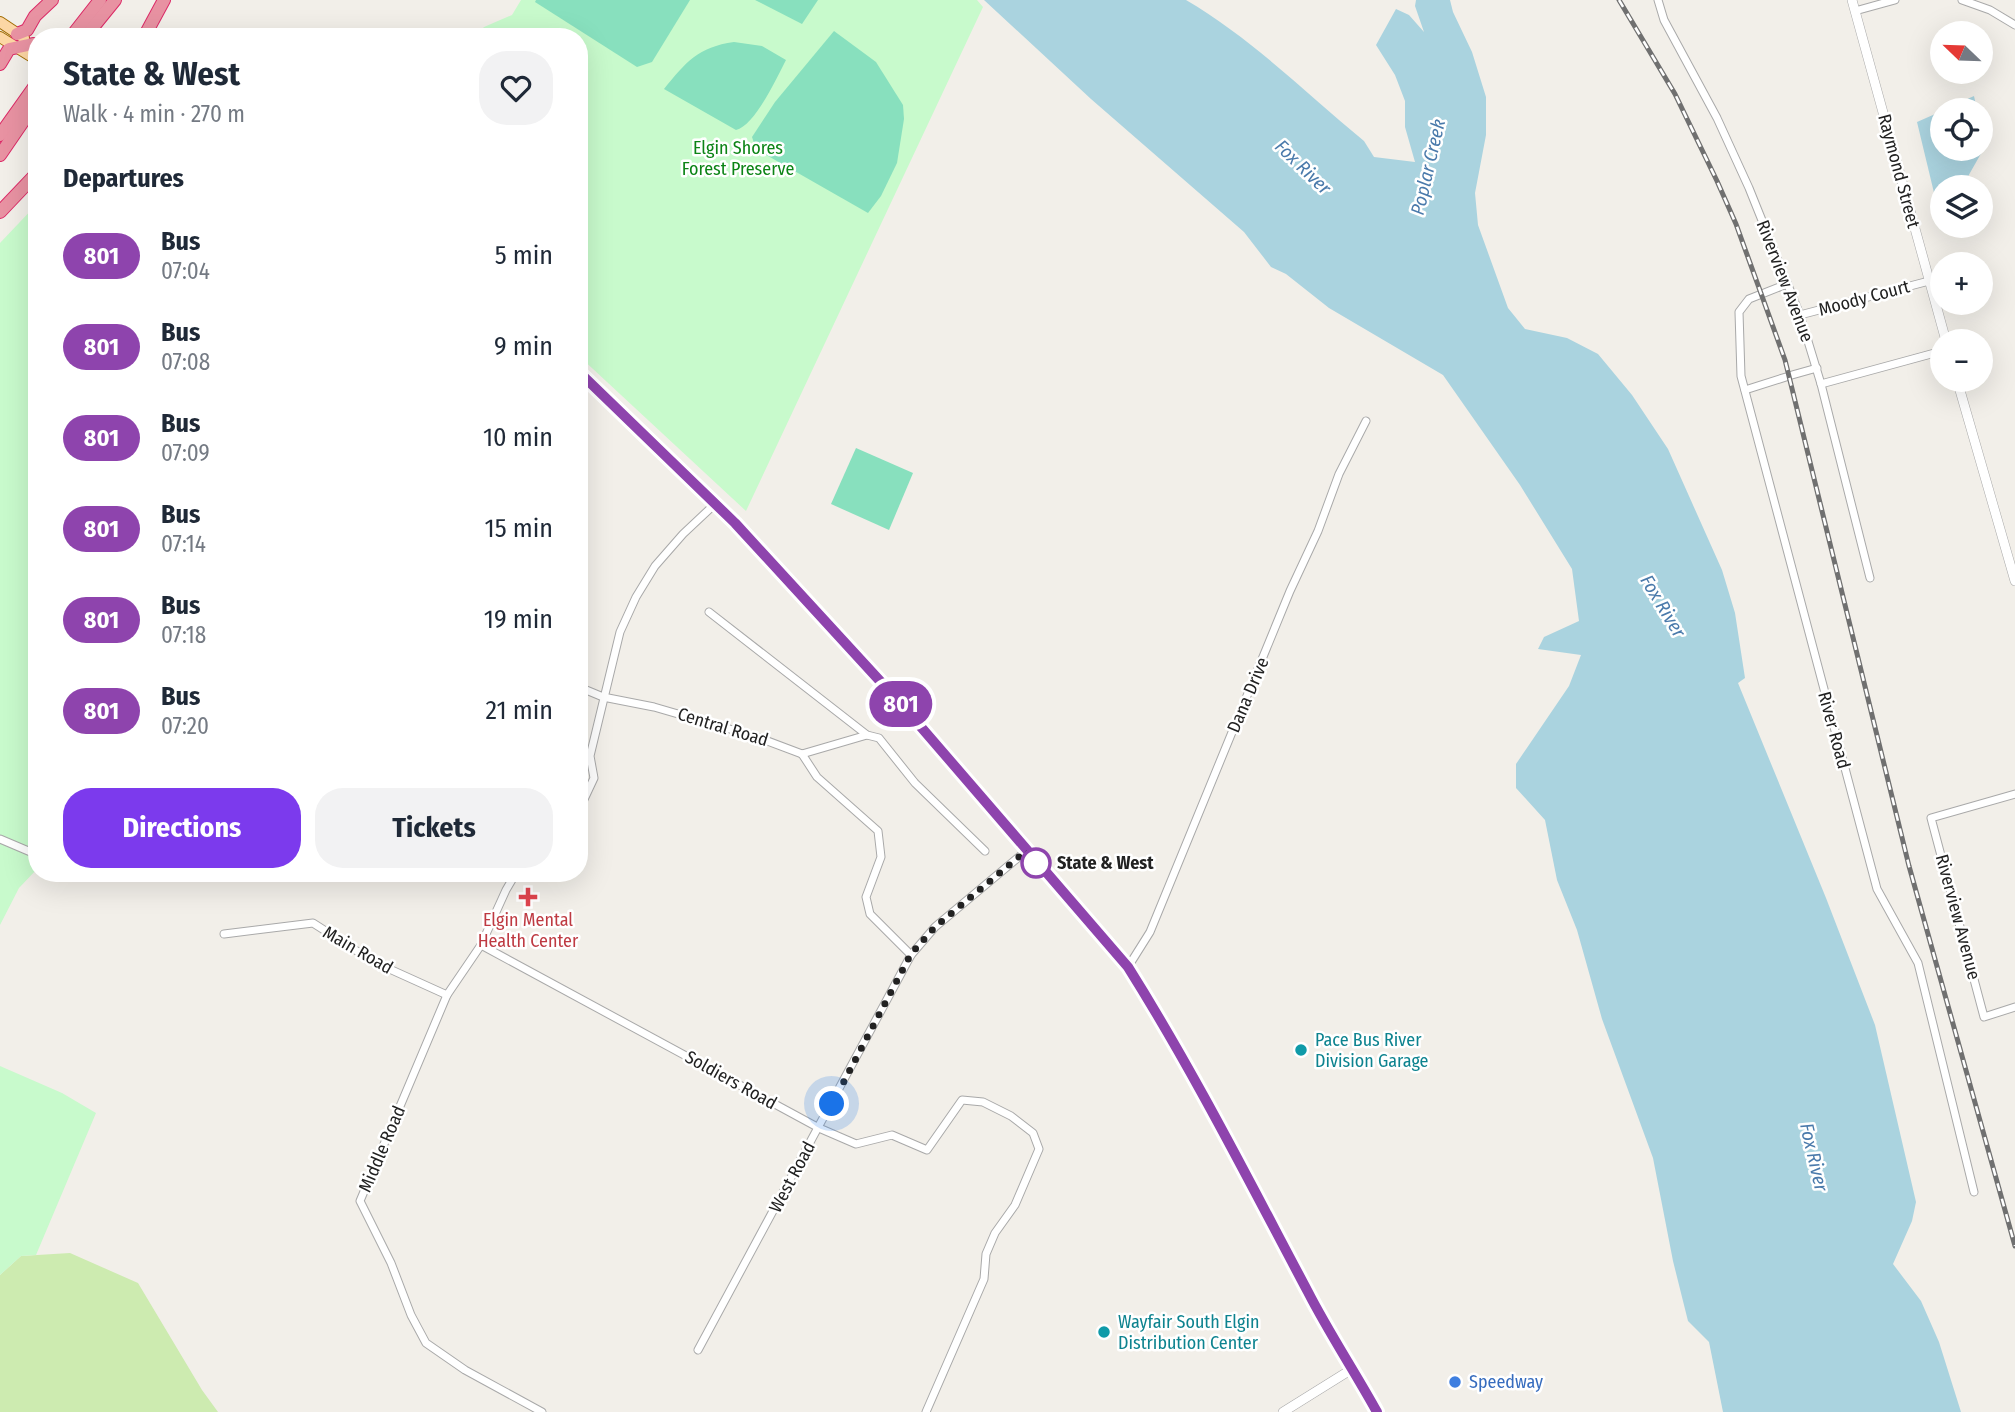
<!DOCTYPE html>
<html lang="en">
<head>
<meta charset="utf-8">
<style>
	:root { --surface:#fff; --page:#f2f2f3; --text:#1f2937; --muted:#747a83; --accent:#7c3aed }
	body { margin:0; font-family:"Fira Sans Condensed",sans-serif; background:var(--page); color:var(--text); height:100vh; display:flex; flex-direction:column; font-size:26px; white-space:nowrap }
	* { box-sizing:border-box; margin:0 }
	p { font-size:23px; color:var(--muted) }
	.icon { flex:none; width:38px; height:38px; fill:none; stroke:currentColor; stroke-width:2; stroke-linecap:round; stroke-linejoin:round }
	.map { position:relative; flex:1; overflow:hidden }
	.details { position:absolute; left:28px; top:28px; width:560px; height:854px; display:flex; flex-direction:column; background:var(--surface); border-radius:28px; box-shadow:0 7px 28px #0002 }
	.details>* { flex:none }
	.badge { padding:0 14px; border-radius:23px; font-size:24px; line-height:46px }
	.needle { width:46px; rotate:293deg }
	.buttons { position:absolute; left:1930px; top:21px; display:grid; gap:14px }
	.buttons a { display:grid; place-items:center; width:63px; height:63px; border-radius:50%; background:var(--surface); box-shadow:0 7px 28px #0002; font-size:35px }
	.you { position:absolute; width:35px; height:35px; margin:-18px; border:5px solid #fff; border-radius:50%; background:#1a73e8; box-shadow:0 0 0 10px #1a73e833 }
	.map>.badge { position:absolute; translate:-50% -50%; box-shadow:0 0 0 4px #fff }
	h2 { padding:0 35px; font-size:26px; line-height:63px }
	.round { display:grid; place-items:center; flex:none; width:74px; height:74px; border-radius:28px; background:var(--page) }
	.headline { display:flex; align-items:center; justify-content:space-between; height:119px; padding:0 35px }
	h1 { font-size:33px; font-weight:700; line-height:52px }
	.primary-button { display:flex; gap:14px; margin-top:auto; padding:14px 35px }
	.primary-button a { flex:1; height:80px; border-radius:28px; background:var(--accent); color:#fff; font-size:28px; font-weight:700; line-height:80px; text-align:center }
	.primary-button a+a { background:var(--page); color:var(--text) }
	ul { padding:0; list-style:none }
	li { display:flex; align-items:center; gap:21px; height:91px; padding:0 35px }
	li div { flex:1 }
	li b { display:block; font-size:26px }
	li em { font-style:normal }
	li .badge { min-width:77px; font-weight:700; text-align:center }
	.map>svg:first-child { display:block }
	.grass { fill:#cdebb0 }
	.park { fill:#c8facc }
	.pitch { fill:#88e0be }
	.water { fill:#aad3df }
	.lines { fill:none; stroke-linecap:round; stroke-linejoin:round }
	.minor-casing { stroke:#a9a9a9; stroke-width:9 }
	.tertiary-casing { stroke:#a9a9a9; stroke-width:10 }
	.primary-casing { stroke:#a06b00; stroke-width:12 }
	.motorway-casing { stroke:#dc2a67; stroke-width:14 }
	.minor { stroke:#fff; stroke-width:7 }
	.tertiary { stroke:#fff; stroke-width:9 }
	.primary { stroke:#fcd6a4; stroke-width:10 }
	.motorway { stroke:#e892a2; stroke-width:12 }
	.rail-casing { stroke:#707070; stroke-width:5 }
	.rail { stroke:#fff; stroke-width:2.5; stroke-dasharray:8; stroke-linecap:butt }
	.line-casing { stroke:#fff; stroke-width:16 }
	.line { stroke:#8e44ad; stroke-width:10 }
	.walk { stroke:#222; stroke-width:7; stroke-dasharray:0 12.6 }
	.stop-dot { fill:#fff; stroke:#8e44ad; stroke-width:3.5 }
	.health-dot { fill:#e0444e; stroke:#fff; stroke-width:2.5 }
	.culture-dot { fill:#0f9aa8; stroke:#fff; stroke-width:2.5 }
	.shop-dot { fill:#3f7fe0; stroke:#fff; stroke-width:2.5 }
	.labels { text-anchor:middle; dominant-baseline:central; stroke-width:5; stroke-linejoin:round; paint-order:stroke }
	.park-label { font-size:18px; fill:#0c8416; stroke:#fff }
	.street-label { font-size:18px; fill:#222; stroke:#fff }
	.stop-label { font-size:18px; font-weight:bold; fill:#222; stroke:#fff; text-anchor:start }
	.health-label { font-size:18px; fill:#be3a42; stroke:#fff }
	.culture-label { font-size:18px; fill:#0d838f; stroke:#fff; text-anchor:start }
	.shop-label { font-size:18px; fill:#366cbe; stroke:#fff; text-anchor:start }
	.water-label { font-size:19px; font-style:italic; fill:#4a7aab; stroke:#fff }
</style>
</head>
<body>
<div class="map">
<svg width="2015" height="1412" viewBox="0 0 2015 1412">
	<rect width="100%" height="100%" fill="#f2efe9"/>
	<polygon class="grass" points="70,1253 138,1283 202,1390 218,1412 0,1412 0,1275 21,1256"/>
	<g class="park">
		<polygon points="521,0 977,0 983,7 746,511 579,356 579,37 474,37 484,27 512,15"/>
		<polygon points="37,204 37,869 19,888 0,925 0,243"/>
		<polygon points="0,1066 62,1093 96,1113 36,1255 21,1256 0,1275"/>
	</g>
	<g class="pitch">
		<polygon points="536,0 690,0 652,62 637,67 535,2"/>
		<polygon points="755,0 818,0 802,24"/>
		<polygon points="834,31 876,62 903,105 904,119 897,163 881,196 868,213 756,149 752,137 775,102"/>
		<path d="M734,42L762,46L786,60C777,77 755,126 736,130L664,89C686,62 698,47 734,42Z"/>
		<polygon points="856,448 913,473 889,530 831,504"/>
	</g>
	<g class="water">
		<path d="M984,0H1186C1251,38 1306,93 1364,141L1374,157L1415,162L1405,127V101L1395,75L1376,45L1396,9L1409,15L1424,32L1415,6L1416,0H1450L1453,12L1472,52L1486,97V135L1475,193L1478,225L1508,308L1525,329L1567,338L1598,354L1632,395L1668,449L1722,570L1735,613L1745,678L1738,683L1826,898L1875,1025L1916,1202L1912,1221L1893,1264L1921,1301L1939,1342L1961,1412H1723L1709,1342L1688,1321L1673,1261L1653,1158L1602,1019L1577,930L1557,880L1545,820L1516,788V764L1569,686L1581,655L1538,649L1544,637L1579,621L1572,569L1520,485L1443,375L1329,308L1286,274L1271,267L1244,232L1091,99Z"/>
		<polygon points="1974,96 1977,110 1943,110"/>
		<polygon points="1942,111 1942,149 1981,149 1981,137 1983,150 1962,187 1942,187 1942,199 1936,201 1917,122"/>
	</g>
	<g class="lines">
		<defs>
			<g id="minor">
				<polyline points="1658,0 1664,20 1717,118 1749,188 1800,315 1821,384 1870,578"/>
				<polyline points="1962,0 1990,10 2015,25"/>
				<polyline points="1855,11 1895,0"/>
				<polyline points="1787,284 1749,299 1739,312 1741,376 1877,889 1918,963 1974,1192"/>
				<polyline points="1800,315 1929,281"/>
				<polyline points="1792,375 1817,368"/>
				<polyline points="1821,384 1942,351"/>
				<polyline points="1745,390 1786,377"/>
				<polyline points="709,612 867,735 879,738 915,783 985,851"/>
				<polyline points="579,687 603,697 654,707 757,737 802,754 867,735"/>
				<polyline points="802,754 817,777 878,831 881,857 866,897 870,914 911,955"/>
				<polyline points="2015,794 1931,818 1984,1017 2015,1007"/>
				<polyline points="579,810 594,778 590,756 620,632 636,597 655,566 683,534 716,503"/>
				<polyline points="0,839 33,853"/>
				<polyline points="516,873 506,890 481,945 447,995 360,1201 391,1263 411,1315 426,1343 465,1370 542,1412"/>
				<polyline points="224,934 313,923 374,962 447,995"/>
				<polyline points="481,945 819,1128 856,1144 892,1135 927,1150 962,1100 983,1102 1011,1116 1033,1133 1039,1149 1015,1205 995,1233 986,1254 984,1279 926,1412"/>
				<polyline points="1128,967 1150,932 1290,591 1318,531 1339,474 1366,421"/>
				<polyline points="698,1350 911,955 935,927 1026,851"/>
			</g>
			<g id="tertiary">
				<polyline points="1852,0 1946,341"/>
				<polyline points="1957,380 2015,581"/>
				<polyline points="1283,1412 1352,1369"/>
			</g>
			<g id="primary">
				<polyline points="0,22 24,38"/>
				<polyline points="0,37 37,60"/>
				<path d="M579,372L716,503L902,705L1128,967C1194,1072 1250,1183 1308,1292C1329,1333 1354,1372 1377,1412"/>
			</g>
			<g id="motorway">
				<polyline points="17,34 27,30 35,16 52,0"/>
				<polyline points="71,37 100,0"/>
				<polyline points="85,37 115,0"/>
				<polyline points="144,37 164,0"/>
				<polyline points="0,64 9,49 33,44"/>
				<polyline points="0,135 37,83"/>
				<polyline points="0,155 37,101"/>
				<polyline points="0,212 37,173"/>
			</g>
		</defs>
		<use href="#minor" class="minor-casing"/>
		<use href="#tertiary" class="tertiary-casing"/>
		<use href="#primary" class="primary-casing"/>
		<use href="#motorway" class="motorway-casing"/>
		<use href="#minor" class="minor"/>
		<use href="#tertiary" class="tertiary"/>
		<use href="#primary" class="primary"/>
		<use href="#motorway" class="motorway"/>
		<defs>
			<polyline id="rail" points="1619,0 1675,94 1717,181 1736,224 1785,360 1909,866 2015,1246"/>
		</defs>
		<use href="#rail" class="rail-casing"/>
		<use href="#rail" class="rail"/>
	</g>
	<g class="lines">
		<defs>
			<path id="line" d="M579,372L735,523L902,705L1128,967C1194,1072 1250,1183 1308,1292C1329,1333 1355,1372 1377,1412"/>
		</defs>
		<use href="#line" class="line-casing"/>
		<use href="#line" class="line"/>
		<polyline class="walk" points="832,1104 911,954 935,927 1026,851 1036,863"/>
	</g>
	<circle class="stop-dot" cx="1036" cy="863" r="14"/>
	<path class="health-dot" d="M524.5 886.5h7v7h7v7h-7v7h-7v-7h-7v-7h7z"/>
	<g class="culture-dot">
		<circle cx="1301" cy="1050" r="7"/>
		<circle cx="1104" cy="1332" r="7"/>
	</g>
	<circle class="shop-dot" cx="1455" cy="1382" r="7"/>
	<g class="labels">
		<g class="park-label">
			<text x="738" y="148">Elgin Shores<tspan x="738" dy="21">Forest Preserve</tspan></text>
		</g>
		<g class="street-label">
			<text transform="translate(1899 171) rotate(75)">Raymond Street</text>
			<text transform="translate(1785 281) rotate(69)">Riverview Avenue</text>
			<text transform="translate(1864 298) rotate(-15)">Moody Court</text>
			<text transform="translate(1248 695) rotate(-67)">Dana Drive</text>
			<text transform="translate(723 727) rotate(17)">Central Road</text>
			<text transform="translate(1834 730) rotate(75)">River Road</text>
			<text transform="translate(1958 917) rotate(75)">Riverview Avenue</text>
			<text transform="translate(358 950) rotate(30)">Main Road</text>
			<text transform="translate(731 1080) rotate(29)">Soldiers Road</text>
			<text transform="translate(382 1149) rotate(-67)">Middle Road</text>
			<text transform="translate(792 1177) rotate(-62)">West Road</text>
		</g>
		<g class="stop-label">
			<text x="1057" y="863">State &amp; West</text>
		</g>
		<g class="health-label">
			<text x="528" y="920">Elgin Mental<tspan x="528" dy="21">Health Center</tspan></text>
		</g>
		<g class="culture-label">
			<text x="1315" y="1040">Pace Bus River<tspan x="1315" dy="21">Division Garage</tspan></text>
			<text x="1118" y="1322">Wayfair South Elgin<tspan x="1118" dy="21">Distribution Center</tspan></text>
		</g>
		<g class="shop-label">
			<text x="1469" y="1382">Speedway</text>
		</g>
		<g class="water-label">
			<text transform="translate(1303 167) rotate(44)">Fox River</text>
			<text transform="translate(1428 167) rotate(-77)">Poplar Creek</text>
			<text transform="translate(1663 606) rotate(59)">Fox River</text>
			<text transform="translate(1814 1157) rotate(77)">Fox River</text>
		</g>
	</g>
</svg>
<div class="buttons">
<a><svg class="needle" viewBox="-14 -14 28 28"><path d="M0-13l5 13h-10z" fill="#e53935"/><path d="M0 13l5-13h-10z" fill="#747a83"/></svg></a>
<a><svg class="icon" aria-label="locate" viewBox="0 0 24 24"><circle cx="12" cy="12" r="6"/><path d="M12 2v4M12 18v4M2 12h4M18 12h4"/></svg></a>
<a><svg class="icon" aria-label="layers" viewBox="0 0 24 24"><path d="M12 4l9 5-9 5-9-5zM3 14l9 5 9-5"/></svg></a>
<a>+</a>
<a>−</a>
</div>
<div class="you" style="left:832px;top:1104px"></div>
<b class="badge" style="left:901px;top:704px;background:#8e44ad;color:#fff">801</b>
<section class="details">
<div class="headline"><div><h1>State &amp; West</h1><p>Walk · 4 min · 270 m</p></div><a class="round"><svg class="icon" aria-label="heart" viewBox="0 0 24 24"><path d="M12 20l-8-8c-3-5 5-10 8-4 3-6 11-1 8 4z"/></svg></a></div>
<h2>Departures</h2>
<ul>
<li><span class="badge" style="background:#8e44ad;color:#fff">801</span><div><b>Bus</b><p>07:04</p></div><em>5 min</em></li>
<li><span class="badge" style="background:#8e44ad;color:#fff">801</span><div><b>Bus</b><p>07:08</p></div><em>9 min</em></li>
<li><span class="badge" style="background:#8e44ad;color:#fff">801</span><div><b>Bus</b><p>07:09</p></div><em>10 min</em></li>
<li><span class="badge" style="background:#8e44ad;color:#fff">801</span><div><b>Bus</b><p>07:14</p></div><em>15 min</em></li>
<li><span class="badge" style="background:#8e44ad;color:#fff">801</span><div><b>Bus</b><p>07:18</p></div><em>19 min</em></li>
<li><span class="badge" style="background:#8e44ad;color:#fff">801</span><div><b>Bus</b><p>07:20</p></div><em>21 min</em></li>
</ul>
<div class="primary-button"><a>Directions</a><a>Tickets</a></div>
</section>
</div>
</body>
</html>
